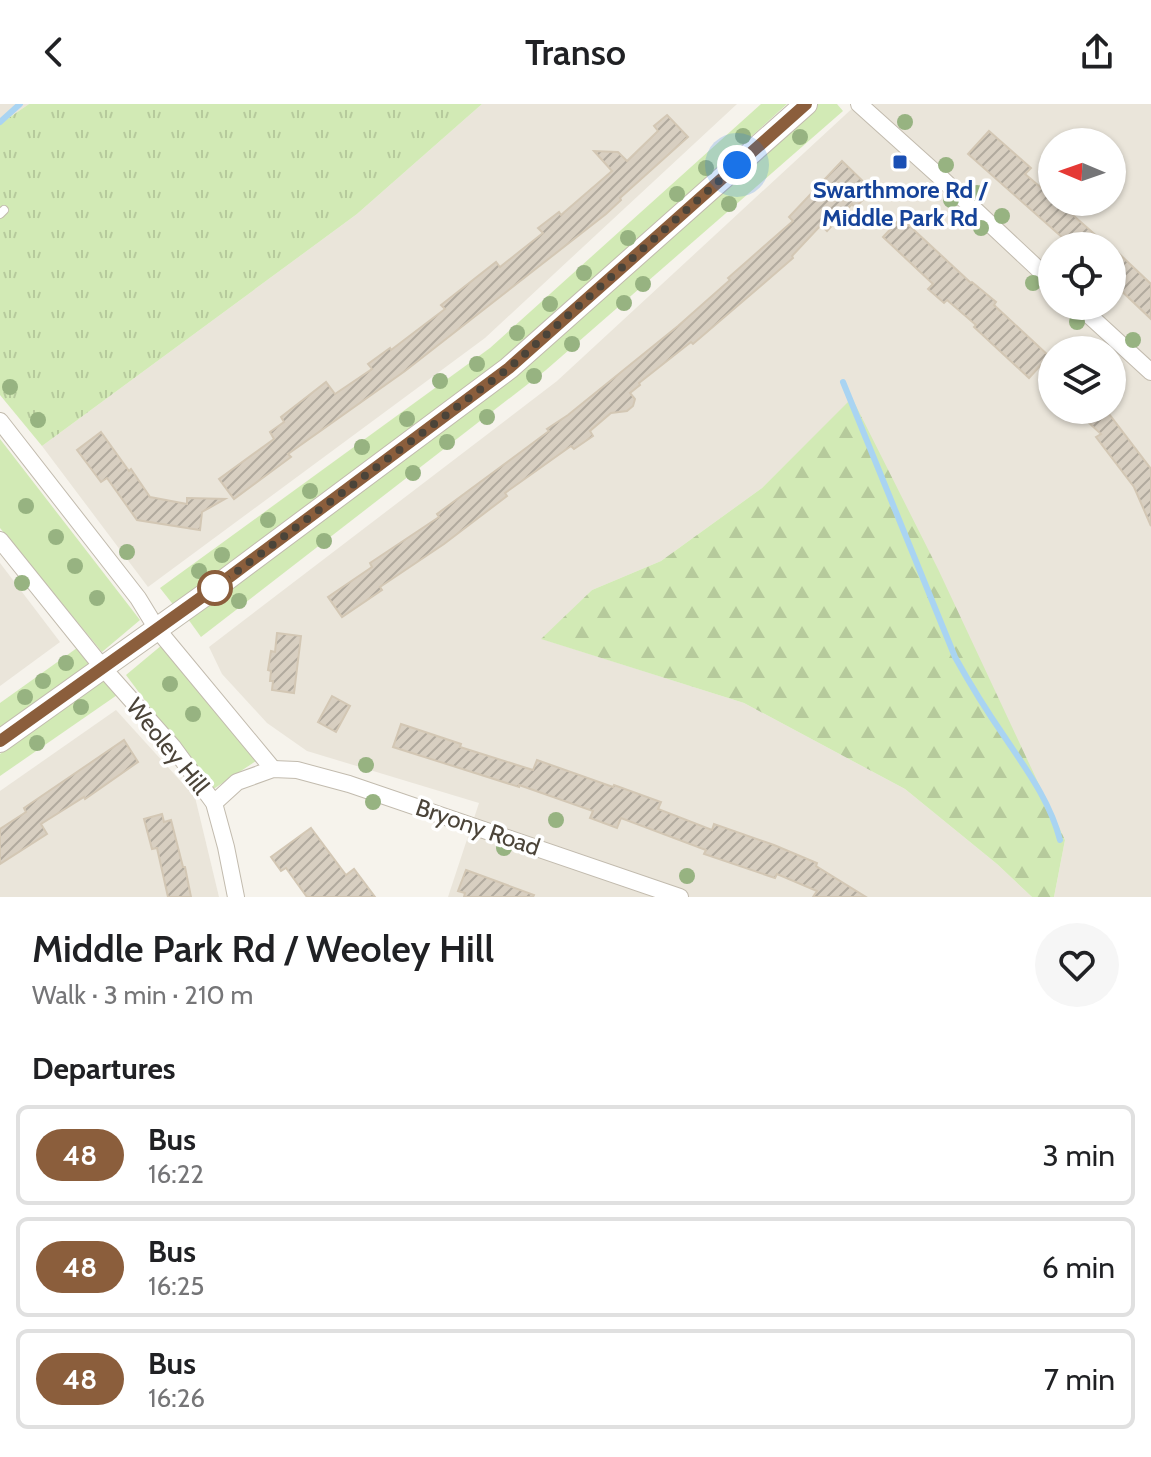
<!DOCTYPE html>
<html lang="en">
<head>
<meta charset="utf-8">
<style>
	:root { --surface:#fff; --page:#f6f6f6; --text:#202124; --muted:#757577; --line:#e0e0e0 }
	body { margin:0; font-family:Cabin,sans-serif; background:var(--page); color:var(--text); height:100vh; display:flex; flex-direction:column; font-size:30px; white-space:nowrap }
	* { box-sizing:border-box; margin:0 }
	p { font-size:26px; color:var(--muted) }
	.icon { flex:none; width:44px; height:44px; fill:none; stroke:currentColor; stroke-width:2; stroke-linecap:round; stroke-linejoin:round }
	.map { position:relative; height:793px; overflow:hidden }
	.sheet { display:flex; flex-direction:column; background:var(--surface); flex:1 }
	.sheet>* { flex:none }
	.badge { padding:0 16px; border-radius:26px; font-size:28px; line-height:52px }
	.needle { width:52px; rotate:272deg }
	.fabs { position:absolute; left:1038px; top:24px; display:grid; gap:16px }
	.fabs a { display:grid; place-items:center; width:88px; height:88px; border-radius:50%; background:var(--surface); box-shadow:0 2px 6px #0004; font-size:40px }
	.you { position:absolute; width:40px; height:40px; margin:-20px; border:6px solid #fff; border-radius:50%; background:#1a73e8; box-shadow:0 0 0 12px #1a73e833 }
	.map>.badge { position:absolute; translate:-50% -50%; box-shadow:0 0 0 4px #fff }
	h2 { padding:0 32px; font-size:30px; line-height:72px }
	.round { display:grid; place-items:center; flex:none; width:84px; height:84px; border-radius:42px; background:var(--page) }
	.summary { display:flex; align-items:center; justify-content:space-between; height:136px; padding:0 32px }
	h1 { font-size:38px; font-weight:600; line-height:60px }
	ul { padding:0; list-style:none }
	li { display:flex; align-items:center; gap:24px; height:100px; margin:0 16px 12px; padding:0 16px; border:4px solid var(--line); border-radius:12px }
	li div { flex:1 }
	li b { display:block; font-size:30px }
	li em { font-style:normal }
	li .badge { min-width:88px; font-weight:700; text-align:center }
	header { display:flex; justify-content:space-between; align-items:center; height:104px; padding:0 32px; background:var(--surface); font-size:36px; font-weight:600 }
	.map>svg:first-child { display:block }
	.residential { fill:#eae5da; fill-rule:evenodd }
	.grass { fill:#d2eab5 }
	.forest { fill:url(#forest-firs) }
	.park { fill:url(#park-tufts) }
	.lines { fill:none; stroke-linecap:round; stroke-linejoin:round }
	.stream { stroke:#a9d4f2; stroke-width:6 }
	.building { fill:url(#building-hatch); stroke:#d3c7b4; stroke-width:2 }
	.service-casing { stroke:#c2bbae; stroke-width:10 }
	.minor-casing { stroke:#c2bbae; stroke-width:18 }
	.tertiary-casing { stroke:#c2bbae; stroke-width:24 }
	.service { stroke:#fff; stroke-width:8 }
	.minor { stroke:#fff; stroke-width:16 }
	.tertiary { stroke:#fff; stroke-width:22 }
	.tree { fill:#97b381 }
	.line-casing { stroke:#fff; stroke-width:18 }
	.line { stroke:#8b5e3c; stroke-width:12 }
	.walk { stroke:#4b4439; stroke-width:8; stroke-dasharray:0 14.4 }
	.transit-dot { fill:#1a4fb4; stroke:#fff; stroke-width:3 }
	.stop-dot { fill:#fff; stroke:#8b5e3c; stroke-width:4 }
	.labels { text-anchor:middle; dominant-baseline:central; stroke-width:7; stroke-linejoin:round; paint-order:stroke }
	.transit-label { font-size:24px; font-weight:bold; fill:#164399; stroke:#fff }
	.street-label { font-size:24px; fill:#4b4439; stroke:#fff }
</style>
</head>
<body>
<header><svg class="icon" aria-label="back" viewBox="0 0 24 24"><path d="M15 5l-7 7 7 7"/></svg>Transo<svg class="icon" aria-label="share" viewBox="0 0 24 24"><path d="M12 15V3M7 8l5-5 5 5M5 13v7h14v-7"/></svg></header>
<div class="map">
<svg width="1151" height="793" viewBox="0 0 1151 793">
	<defs>
		<pattern id="forest-firs" width="22" height="20" patternUnits="userSpaceOnUse" patternTransform="scale(2)"><rect width="22" height="20" fill="#d2eab5"/><path d="M5 1l3.5 6h-7zM16 11l3.5 6h-7z" fill="#b6ca9c"/></pattern>
		<pattern id="park-tufts" width="24" height="20" patternUnits="userSpaceOnUse" patternTransform="scale(2)"><rect width="24" height="20" fill="#d2eab5"/><path d="M3 7l-1-3M5 7V3M7 7l1-3M15 17l-1-3M17 17v-4M19 17l1-3" fill="none" stroke="#b6ca9c"/></pattern>
		<pattern id="building-hatch" width="6" height="6" patternUnits="userSpaceOnUse" patternTransform="scale(2)"><rect width="6" height="6" fill="#d8cfc1"/><path d="M-1 1l2-2M0 6l6-6M5 7l2-2" fill="none" stroke="#b1aa9e"/></pattern>
	</defs>
	<rect width="100%" height="100%" fill="#f6f3ec"/>
	<g class="residential">
		<polygon points="0,0 29,0 0,20"/>
		<polygon points="482,0 737,0 485,234 148,483 42,342 357,110"/>
		<path d="M857,0H1151V793H1054L1065,736L852,295L762,384L661,457L592,486L542,535L744,599L905,685L997,760L1032,793H448L479,699L307,647L267,619L222,570L209,543L557,277ZM1052,38H1112V98H1052ZM1052,142H1112V202H1052ZM1052,246H1112V306H1052Z"/>
		<polygon points="0,459 60,538 0,582"/>
		<polygon points="116,606 195,693 219,793 0,793 0,687"/>
	</g>
	<g class="grass">
		<polygon points="761,0 787,0 511,251 175,503 160,484 490,244"/>
		<polygon points="814,0 837,0 843,7 546,266 201,533 188,515"/>
		<polygon points="0,335 140,516 102,548 0,424"/>
		<polygon points="162,541 256,657 212,686 126,571"/>
		<polygon points="77,544 93,558 0,623 0,599"/>
		<polygon points="105,572 120,589 0,672 0,650"/>
	</g>
	<polygon class="forest" points="852,294 938,465 1065,736 1054,793 1032,793 997,760 905,685 744,599 541,535 592,486 661,457 762,384"/>
	<polygon class="park" points="29,0 482,0 357,110 42,342 0,291 0,20"/>
	<g class="lines">
		<g class="stream">
			<polyline points="0,18 20,0"/>
			<path d="M843,278L955,553C970,580 986,606 1004,632C1026,665 1050,697 1060,736"/>
		</g>
	</g>
	<g class="building">
		<polygon points="667,11 688,33 620,94 621,96 606,110 405,267 288,350 291,353 234,395 219,375 274,335 270,328 284,318 281,313 326,278 335,290 372,265 368,260 390,244 391,246 445,205 441,201 496,158 500,163 543,129 538,124 559,108 561,111 612,67 594,47 618,48 627,57 658,27 654,22"/>
		<polygon points="989,27 1031,64 1025,70 1052,93 1052,98 1058,98 1108,142 1072,142 968,50"/>
		<polygon points="842,57 872,86 855,104 852,100 827,127 821,121 792,152 793,154 763,180 693,240 691,238 639,279 640,281 630,289 635,295 633,302 627,307 611,309 590,327 593,332 574,345 571,342 505,389 507,392 444,440 380,483 382,486 342,513 328,493 372,463 370,459 439,413 437,410 549,327 547,325 568,311 678,222 730,176 728,174 793,117 789,113"/>
		<polygon points="901,114 971,179 972,178 996,198 994,201 1049,252 1029,274 974,223 976,221 947,196 944,199 928,185 933,180 883,133"/>
		<polygon points="1112,143 1151,180 1151,215 1112,178"/>
		<polygon points="1075,306 1106,306 1151,365 1151,422 1134,383 1096,333 1101,330"/>
		<polygon points="101,328 129,367 131,365 150,393 187,400 187,394 225,395 202,408 200,426 137,416 107,374 101,378 77,346"/>
		<polygon points="277,529 301,532 294,589 272,586 273,577 270,577 271,567 268,566 271,547 275,548"/>
		<polygon points="332,592 350,602 336,628 318,618"/>
		<polygon points="401,620 461,640 460,643 533,666 537,656 613,683 614,681 661,698 658,705 712,726 714,720 774,741 817,759 816,762 866,793 813,793 817,787 777,770 775,774 704,750 706,746 621,714 617,724 590,714 593,707 519,681 519,683 393,643"/>
		<polygon points="124,636 138,658 85,695 84,693 41,720 47,730 0,760 0,725 26,708 24,704"/>
		<polygon points="162,710 164,718 171,716 183,763 185,763 191,793 168,793 157,744 152,745 144,715"/>
		<polygon points="311,724 346,771 354,765 375,793 307,793 286,764 281,767 271,753"/>
		<polygon points="466,766 534,791 533,793 464,793 465,789 458,787"/>
	</g>
	<g class="lines">
		<defs>
			<polyline id="service" points="0,110 4,106"/>
			<g id="minor">
				<polyline points="859,0 939,72 1052,178"/>
				<polyline points="1079,202 1151,268"/>
				<polyline points="0,317 138,494 157,525 273,665"/>
				<polyline points="0,436 103,564 173,643 214,699 226,743 236,793"/>
				<polyline points="214,699 237,678 273,665 297,666 349,680 680,793"/>
			</g>
			<polyline id="tertiary" points="0,637 220,480 509,264 806,0"/>
		</defs>
		<use href="#service" class="service-casing"/>
		<use href="#minor" class="minor-casing"/>
		<use href="#tertiary" class="tertiary-casing"/>
		<use href="#service" class="service"/>
		<use href="#minor" class="minor"/>
		<use href="#tertiary" class="tertiary"/>
	</g>
	<g class="tree">
		<circle cx="905" cy="18" r="8"/>
		<circle cx="743" cy="32" r="8"/>
		<circle cx="800" cy="33" r="8"/>
		<circle cx="946" cy="61" r="8"/>
		<circle cx="706" cy="64" r="8"/>
		<circle cx="977" cy="89" r="8"/>
		<circle cx="677" cy="90" r="8"/>
		<circle cx="951" cy="96" r="8"/>
		<circle cx="729" cy="100" r="8"/>
		<circle cx="1002" cy="112" r="8"/>
		<circle cx="981" cy="124" r="8"/>
		<circle cx="628" cy="134" r="8"/>
		<circle cx="584" cy="169" r="8"/>
		<circle cx="1033" cy="179" r="8"/>
		<circle cx="643" cy="180" r="8"/>
		<circle cx="624" cy="199" r="8"/>
		<circle cx="550" cy="200" r="8"/>
		<circle cx="1077" cy="218" r="8"/>
		<circle cx="517" cy="229" r="8"/>
		<circle cx="1133" cy="236" r="8"/>
		<circle cx="572" cy="240" r="8"/>
		<circle cx="477" cy="260" r="8"/>
		<circle cx="534" cy="272" r="8"/>
		<circle cx="440" cy="277" r="8"/>
		<circle cx="10" cy="283" r="8"/>
		<circle cx="487" cy="313" r="8"/>
		<circle cx="407" cy="315" r="8"/>
		<circle cx="38" cy="316" r="8"/>
		<circle cx="447" cy="338" r="8"/>
		<circle cx="362" cy="343" r="8"/>
		<circle cx="413" cy="369" r="8"/>
		<circle cx="310" cy="387" r="8"/>
		<circle cx="26" cy="402" r="8"/>
		<circle cx="268" cy="416" r="8"/>
		<circle cx="56" cy="433" r="8"/>
		<circle cx="324" cy="437" r="8"/>
		<circle cx="127" cy="448" r="8"/>
		<circle cx="222" cy="451" r="8"/>
		<circle cx="75" cy="462" r="8"/>
		<circle cx="199" cy="467" r="8"/>
		<circle cx="22" cy="479" r="8"/>
		<circle cx="97" cy="494" r="8"/>
		<circle cx="239" cy="497" r="8"/>
		<circle cx="66" cy="559" r="8"/>
		<circle cx="43" cy="577" r="8"/>
		<circle cx="170" cy="580" r="8"/>
		<circle cx="25" cy="593" r="8"/>
		<circle cx="81" cy="603" r="8"/>
		<circle cx="193" cy="610" r="8"/>
		<circle cx="37" cy="639" r="8"/>
		<circle cx="366" cy="661" r="8"/>
		<circle cx="373" cy="698" r="8"/>
		<circle cx="556" cy="716" r="8"/>
		<circle cx="504" cy="744" r="8"/>
		<circle cx="687" cy="772" r="8"/>
	</g>
	<g class="lines">
		<defs>
			<polyline id="line" points="0,637 220,480 509,264 806,0"/>
		</defs>
		<use href="#line" class="line-casing"/>
		<use href="#line" class="line"/>
		<polyline class="walk" points="215,484 509,264 737,61"/>
	</g>
	<rect class="transit-dot" x="892" y="50" width="16" height="16" rx="4"/>
	<circle class="stop-dot" cx="215" cy="484" r="16"/>
	<g class="labels">
		<g class="transit-label">
			<text x="900" y="85">Swarthmore Rd /<tspan x="900" dy="28">Middle Park Rd</tspan></text>
		</g>
		<g class="street-label">
			<text transform="translate(168 642) rotate(51)">Weoley Hill</text>
			<text transform="translate(478 723) rotate(19)">Bryony Road</text>
		</g>
	</g>
</svg>
<div class="fabs">
<a><svg class="needle" viewBox="-14 -14 28 28"><path d="M0-13l5 13h-10z" fill="#e53935"/><path d="M0 13l5-13h-10z" fill="#757577"/></svg></a>
<a><svg class="icon" aria-label="locate" viewBox="0 0 24 24"><circle cx="12" cy="12" r="6"/><path d="M12 2v4M12 18v4M2 12h4M18 12h4"/></svg></a>
<a><svg class="icon" aria-label="layers" viewBox="0 0 24 24"><path d="M12 4l9 5-9 5-9-5zM3 14l9 5 9-5"/></svg></a>
</div>
<div class="you" style="left:737px;top:61px"></div>
</div>
<section class="sheet">
<div class="summary"><div><h1>Middle Park Rd / Weoley Hill</h1><p>Walk · 3 min · 210 m</p></div><a class="round"><svg class="icon" aria-label="heart" viewBox="0 0 24 24"><path d="M12 20l-8-8c-3-5 5-10 8-4 3-6 11-1 8 4z"/></svg></a></div>
<h2>Departures</h2>
<ul>
<li><span class="badge" style="background:#8b5e3c;color:#fff">48</span><div><b>Bus</b><p>16:22</p></div><em>3 min</em></li>
<li><span class="badge" style="background:#8b5e3c;color:#fff">48</span><div><b>Bus</b><p>16:25</p></div><em>6 min</em></li>
<li><span class="badge" style="background:#8b5e3c;color:#fff">48</span><div><b>Bus</b><p>16:26</p></div><em>7 min</em></li>
</ul>
</section>
</body>
</html>
